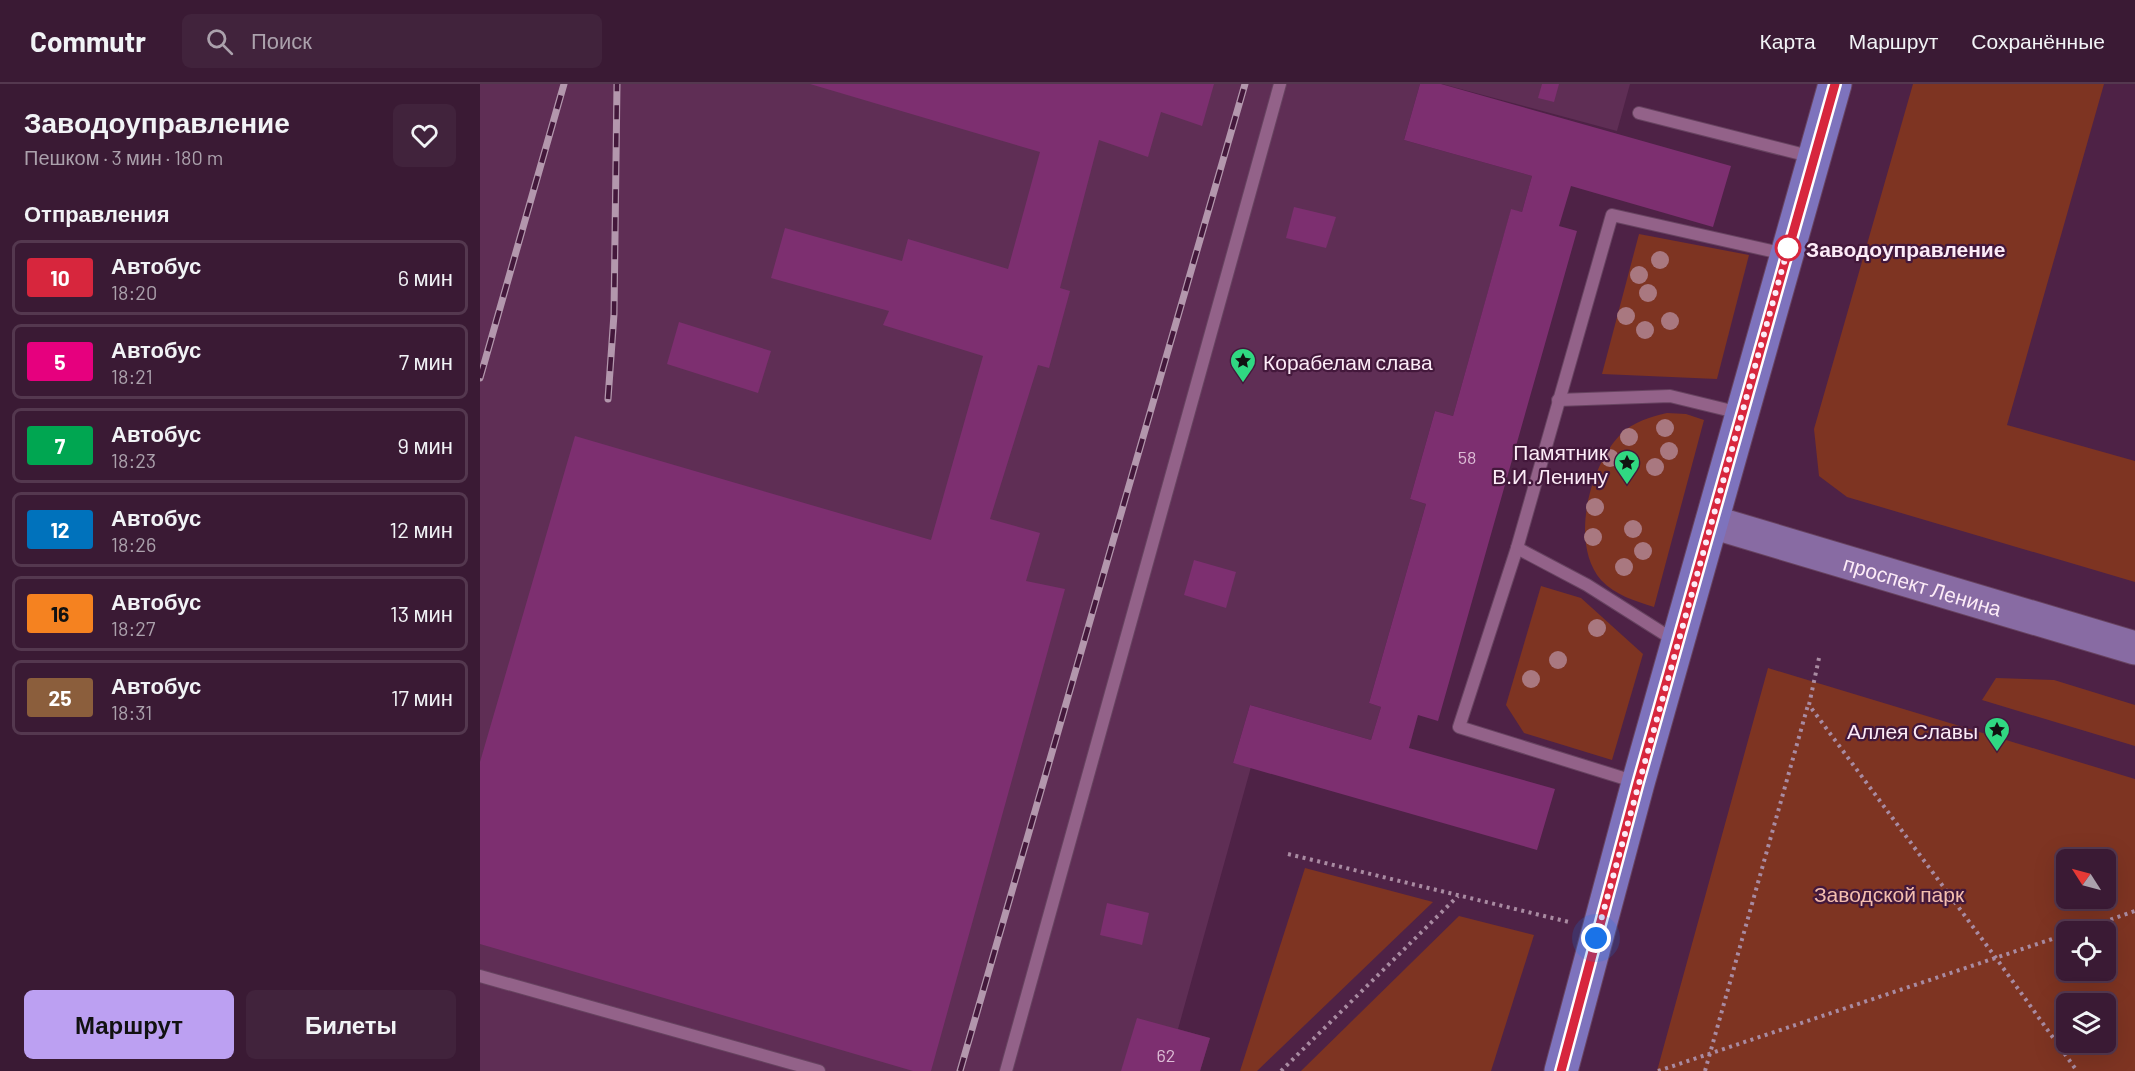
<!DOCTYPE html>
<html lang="ru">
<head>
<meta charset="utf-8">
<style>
	:root { --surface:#3a1a34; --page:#41233c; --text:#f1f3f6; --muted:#aba1ac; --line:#54384f; --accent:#bca0f2 }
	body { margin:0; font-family:Barlow,sans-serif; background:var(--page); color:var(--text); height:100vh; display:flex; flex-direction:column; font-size:22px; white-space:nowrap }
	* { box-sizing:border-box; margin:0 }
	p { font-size:20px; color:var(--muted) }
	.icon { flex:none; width:33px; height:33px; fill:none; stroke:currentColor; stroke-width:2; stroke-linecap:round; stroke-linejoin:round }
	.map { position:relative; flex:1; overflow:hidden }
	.sheet { display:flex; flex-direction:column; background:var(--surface); width:480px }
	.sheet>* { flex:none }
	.badge { padding:0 12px; border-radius:4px; font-size:21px; line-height:39px }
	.needle { width:39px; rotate:306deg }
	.controls { position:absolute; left:1576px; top:765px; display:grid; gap:12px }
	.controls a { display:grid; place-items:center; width:60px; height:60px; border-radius:9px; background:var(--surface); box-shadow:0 6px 24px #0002,0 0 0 2px var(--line); font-size:30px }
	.you { position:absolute; width:30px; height:30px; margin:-15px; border:4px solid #fff; border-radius:50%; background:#1a73e8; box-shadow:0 0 0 9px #1a73e833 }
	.map>.badge { position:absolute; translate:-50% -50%; box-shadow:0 0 0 3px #fff }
	h2 { padding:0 24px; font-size:22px; line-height:54px }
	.round { display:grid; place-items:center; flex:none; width:63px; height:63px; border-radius:9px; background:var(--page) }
	.head { display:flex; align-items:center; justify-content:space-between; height:102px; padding:0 24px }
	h1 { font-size:28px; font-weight:600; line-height:45px }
	.action { display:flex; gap:12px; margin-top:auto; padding:12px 24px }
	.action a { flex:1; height:69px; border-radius:9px; background:var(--accent); color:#111; font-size:24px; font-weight:600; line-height:69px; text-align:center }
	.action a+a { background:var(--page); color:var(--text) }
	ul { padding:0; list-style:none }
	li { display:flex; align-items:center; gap:18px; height:75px; margin:0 12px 9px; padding:0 12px; border:3px solid var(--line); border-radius:9px }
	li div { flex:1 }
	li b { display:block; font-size:22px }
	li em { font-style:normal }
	li .badge { min-width:66px; font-weight:700; text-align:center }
	header { display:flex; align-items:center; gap:36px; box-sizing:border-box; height:84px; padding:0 30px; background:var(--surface); border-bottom:2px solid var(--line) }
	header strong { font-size:28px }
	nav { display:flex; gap:33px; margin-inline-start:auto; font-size:21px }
	.search { width:420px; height:54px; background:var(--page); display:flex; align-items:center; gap:15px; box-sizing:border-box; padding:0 21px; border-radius:9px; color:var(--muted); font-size:22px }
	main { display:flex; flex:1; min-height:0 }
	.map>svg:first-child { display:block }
	.built { fill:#5f2e55 }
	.green { fill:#7e3422; fill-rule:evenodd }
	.building { fill:#7d2f70 }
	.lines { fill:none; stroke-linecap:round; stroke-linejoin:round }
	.lane-casing { stroke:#674360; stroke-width:14 }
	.secondary-casing { stroke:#674360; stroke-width:35 }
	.primary-casing { stroke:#674360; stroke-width:35 }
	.path { stroke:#a98ba2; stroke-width:4; stroke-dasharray:3 4.5; stroke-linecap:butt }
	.lane { stroke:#936289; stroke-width:12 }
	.secondary { stroke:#886ba3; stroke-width:33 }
	.primary { stroke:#7e73bd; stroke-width:33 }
	.rail-casing { stroke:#b397ad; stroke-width:7 }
	.rail { stroke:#43183b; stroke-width:4.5; stroke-dasharray:14; stroke-linecap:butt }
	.tree { fill:#a97880 }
	.line-casing { stroke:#fff; stroke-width:14 }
	.line { stroke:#d7263d; stroke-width:9 }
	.walk { stroke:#fcebf7; stroke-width:6; stroke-dasharray:0 10.8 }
	.stop-dot { fill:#fff; stroke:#d7263d; stroke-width:3 }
	.labels { text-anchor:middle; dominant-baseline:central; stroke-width:4.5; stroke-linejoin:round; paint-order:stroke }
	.number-label { font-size:18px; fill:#dcbcd5 }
	.stop-label { font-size:21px; font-weight:bold; fill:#fcebf7; stroke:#43183b; text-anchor:start }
	.poi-label { font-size:21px; fill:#fcebf7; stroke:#43183b; text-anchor:end }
	.street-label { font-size:21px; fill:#fcebf7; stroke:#43183b }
	.park-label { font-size:21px; fill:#f4beaf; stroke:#43183b }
</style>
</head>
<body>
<header>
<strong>Commutr</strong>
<div class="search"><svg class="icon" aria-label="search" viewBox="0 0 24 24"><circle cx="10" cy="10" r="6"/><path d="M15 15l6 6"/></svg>Поиск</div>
<nav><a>Карта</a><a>Маршрут</a><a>Сохранённые</a></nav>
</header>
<main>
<section class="sheet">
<div class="head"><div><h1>Заводоуправление</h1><p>Пешком · 3 мин · 180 m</p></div><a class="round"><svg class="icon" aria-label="heart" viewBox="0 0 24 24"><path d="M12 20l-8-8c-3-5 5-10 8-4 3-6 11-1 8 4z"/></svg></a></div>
<h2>Отправления</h2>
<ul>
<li><span class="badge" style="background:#d7263d;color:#fff">10</span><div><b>Автобус</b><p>18:20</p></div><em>6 мин</em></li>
<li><span class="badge" style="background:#e6007e;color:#fff">5</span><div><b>Автобус</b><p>18:21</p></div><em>7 мин</em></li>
<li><span class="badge" style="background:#00a651;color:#fff">7</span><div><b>Автобус</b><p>18:23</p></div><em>9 мин</em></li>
<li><span class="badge" style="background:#0072bc;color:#fff">12</span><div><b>Автобус</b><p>18:26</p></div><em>12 мин</em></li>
<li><span class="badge" style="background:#f58220;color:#111">16</span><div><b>Автобус</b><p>18:27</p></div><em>13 мин</em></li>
<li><span class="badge" style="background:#8b5e3c;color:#fff">25</span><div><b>Автобус</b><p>18:31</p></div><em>17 мин</em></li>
</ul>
<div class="action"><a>Маршрут</a><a>Билеты</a></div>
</section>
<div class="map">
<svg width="1655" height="987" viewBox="0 0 1655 987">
	<rect width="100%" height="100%" fill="#4e2246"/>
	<g class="built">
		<polygon points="0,0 940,0 924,56 1052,92 1042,128 1031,126 973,332 955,327 930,415 946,420 889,619 901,623 891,656 770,621 753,679 771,683 698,945 730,954 720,987 0,987"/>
		<polygon points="962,0 1150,0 1137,47"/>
	</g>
	<g class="green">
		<polygon points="1433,0 1624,0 1527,341 1655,377 1655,498 1367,413 1339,392 1334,345"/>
		<polygon points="1159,150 1269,171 1237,295 1122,290"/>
		<path d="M1187,329L1206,330L1224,336L1174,523C1155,517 1135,511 1121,496C1089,459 1110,381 1141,350C1153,338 1170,333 1187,329Z"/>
		<polygon points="1061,502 1101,514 1163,570 1132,676 1044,649 1026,621"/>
		<path d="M1288,584L1655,695V987H1177ZM1587,776H1626V814H1587ZM1587,848H1626V886H1587ZM1587,920H1626V958H1587Z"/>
		<polygon points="1516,594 1574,596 1655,621 1655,662 1502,616"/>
		<polygon points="825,784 953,818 777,987 760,987"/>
		<polygon points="979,832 1054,851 1011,987 821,987"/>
	</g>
	<g class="building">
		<polygon points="330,0 734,0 722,42 681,28 668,73 619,56 580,204 590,207 569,284 558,281 510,435 560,449 546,497 585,505 451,987 433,987 0,860 0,678 95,352 451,456 503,272 403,241 409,227 291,194 305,144 422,177 428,155 528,185 560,68"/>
		<polygon points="940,0 961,0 1251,82 1233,143 1091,102 1079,142 1097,147 958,637 938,631 929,664 1075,705 1057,766 753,679 770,621 891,656 901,623 889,619 946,420 930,415 955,327 973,332 1031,125 1042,128 1052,92 924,56"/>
		<polygon points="1062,0 1079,0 1074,18 1058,14"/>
		<polygon points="814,123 856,133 846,164 806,154"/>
		<polygon points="199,238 291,267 278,309 187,280"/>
		<polygon points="714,476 756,488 746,524 704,511"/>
		<polygon points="627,819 669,829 662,861 620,851"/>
		<polygon points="657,934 730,954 720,987 641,987"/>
	</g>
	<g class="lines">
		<defs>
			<g id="lane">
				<polyline points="1159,29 1333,73"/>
				<polyline points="1078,316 1190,312 1260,329"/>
				<polyline points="1037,464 1107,501 1197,558"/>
				<polyline points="1156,698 979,643 1037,464 1132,131 1305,170"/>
				<polyline points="0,892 339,987"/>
				<polyline points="526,987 800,0"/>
			</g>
			<g id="secondary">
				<path id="s1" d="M1232,438L1655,564"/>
			</g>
			<polyline id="primary" points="1081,987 1158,699 1355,0"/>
		</defs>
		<use href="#lane" class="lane-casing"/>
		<use href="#secondary" class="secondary-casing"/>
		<use href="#primary" class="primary-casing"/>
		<g class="path">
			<polyline points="1339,574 1329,621 1516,874 1597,987"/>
			<polyline points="808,770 1089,838"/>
			<polyline points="1595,848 1655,827"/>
			<polyline points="801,987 978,812"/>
			<polyline points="1178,987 1587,850"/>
			<polyline points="1225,987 1328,621"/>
		</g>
		<use href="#lane" class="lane"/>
		<use href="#secondary" class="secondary"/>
		<use href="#primary" class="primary"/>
		<defs>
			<g id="rail">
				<polyline points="0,294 84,0"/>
				<polyline points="128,315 134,230 137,0"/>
				<polyline points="480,987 765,0"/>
			</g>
		</defs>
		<use href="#rail" class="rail-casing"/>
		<use href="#rail" class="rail"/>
	</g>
	<g class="tree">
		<circle cx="1180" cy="176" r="9"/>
		<circle cx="1159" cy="191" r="9"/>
		<circle cx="1168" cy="209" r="9"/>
		<circle cx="1146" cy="232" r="9"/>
		<circle cx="1190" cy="237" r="9"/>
		<circle cx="1165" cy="246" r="9"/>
		<circle cx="1185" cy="344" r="9"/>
		<circle cx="1149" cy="353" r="9"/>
		<circle cx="1189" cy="367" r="9"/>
		<circle cx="1130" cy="374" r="9"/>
		<circle cx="1175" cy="383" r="9"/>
		<circle cx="1115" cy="423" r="9"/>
		<circle cx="1153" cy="445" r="9"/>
		<circle cx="1113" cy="453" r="9"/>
		<circle cx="1163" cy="467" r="9"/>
		<circle cx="1144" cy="483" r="9"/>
		<circle cx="1117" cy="544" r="9"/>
		<circle cx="1078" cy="576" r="9"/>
		<circle cx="1051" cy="595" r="9"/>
	</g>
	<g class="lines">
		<defs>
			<polyline id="line" points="1081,987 1158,699 1355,0"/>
		</defs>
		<use href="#line" class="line-casing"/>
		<use href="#line" class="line"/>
		<polyline class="walk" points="1116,854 1308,164"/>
	</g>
	<defs>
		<symbol id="sight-pin" viewBox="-11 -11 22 30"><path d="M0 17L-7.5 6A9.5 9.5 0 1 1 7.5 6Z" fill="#30d882" stroke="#43183b"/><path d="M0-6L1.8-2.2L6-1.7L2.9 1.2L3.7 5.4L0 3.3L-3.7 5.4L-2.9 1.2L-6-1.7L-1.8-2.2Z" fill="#111"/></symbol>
	</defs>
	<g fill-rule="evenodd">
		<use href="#sight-pin" x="748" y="262" width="30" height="40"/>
		<use href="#sight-pin" x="1132" y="364" width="30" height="40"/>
		<use href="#sight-pin" x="1502" y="631" width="30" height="40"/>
	</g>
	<circle class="stop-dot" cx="1308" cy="164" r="12"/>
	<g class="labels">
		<g class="number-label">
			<text x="987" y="373">58</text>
			<text x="686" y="971">62</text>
		</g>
		<g class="stop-label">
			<text x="1326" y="164">Заводоуправление</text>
		</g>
		<g class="poi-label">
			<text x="783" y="277" text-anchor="start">Корабелам слава</text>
			<text x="1128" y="367">Памятник<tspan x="1128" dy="24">В.И. Ленину</tspan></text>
			<text x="1498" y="646">Аллея Славы</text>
		</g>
		<g class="street-label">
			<text stroke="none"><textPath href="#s1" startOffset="220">проспект Ленина</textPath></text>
		</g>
		<g class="park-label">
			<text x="1409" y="809">Заводской парк</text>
		</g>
	</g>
</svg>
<div class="controls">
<a><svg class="needle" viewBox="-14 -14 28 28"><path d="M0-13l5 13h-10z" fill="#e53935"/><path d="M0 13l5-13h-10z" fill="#aba1ac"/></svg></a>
<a><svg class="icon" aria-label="locate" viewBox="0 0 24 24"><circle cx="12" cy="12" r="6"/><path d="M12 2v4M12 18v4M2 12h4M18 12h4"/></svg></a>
<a><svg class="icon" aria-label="layers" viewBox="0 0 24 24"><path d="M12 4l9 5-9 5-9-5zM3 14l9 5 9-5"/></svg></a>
</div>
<div class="you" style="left:1116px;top:854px"></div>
</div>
</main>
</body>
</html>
